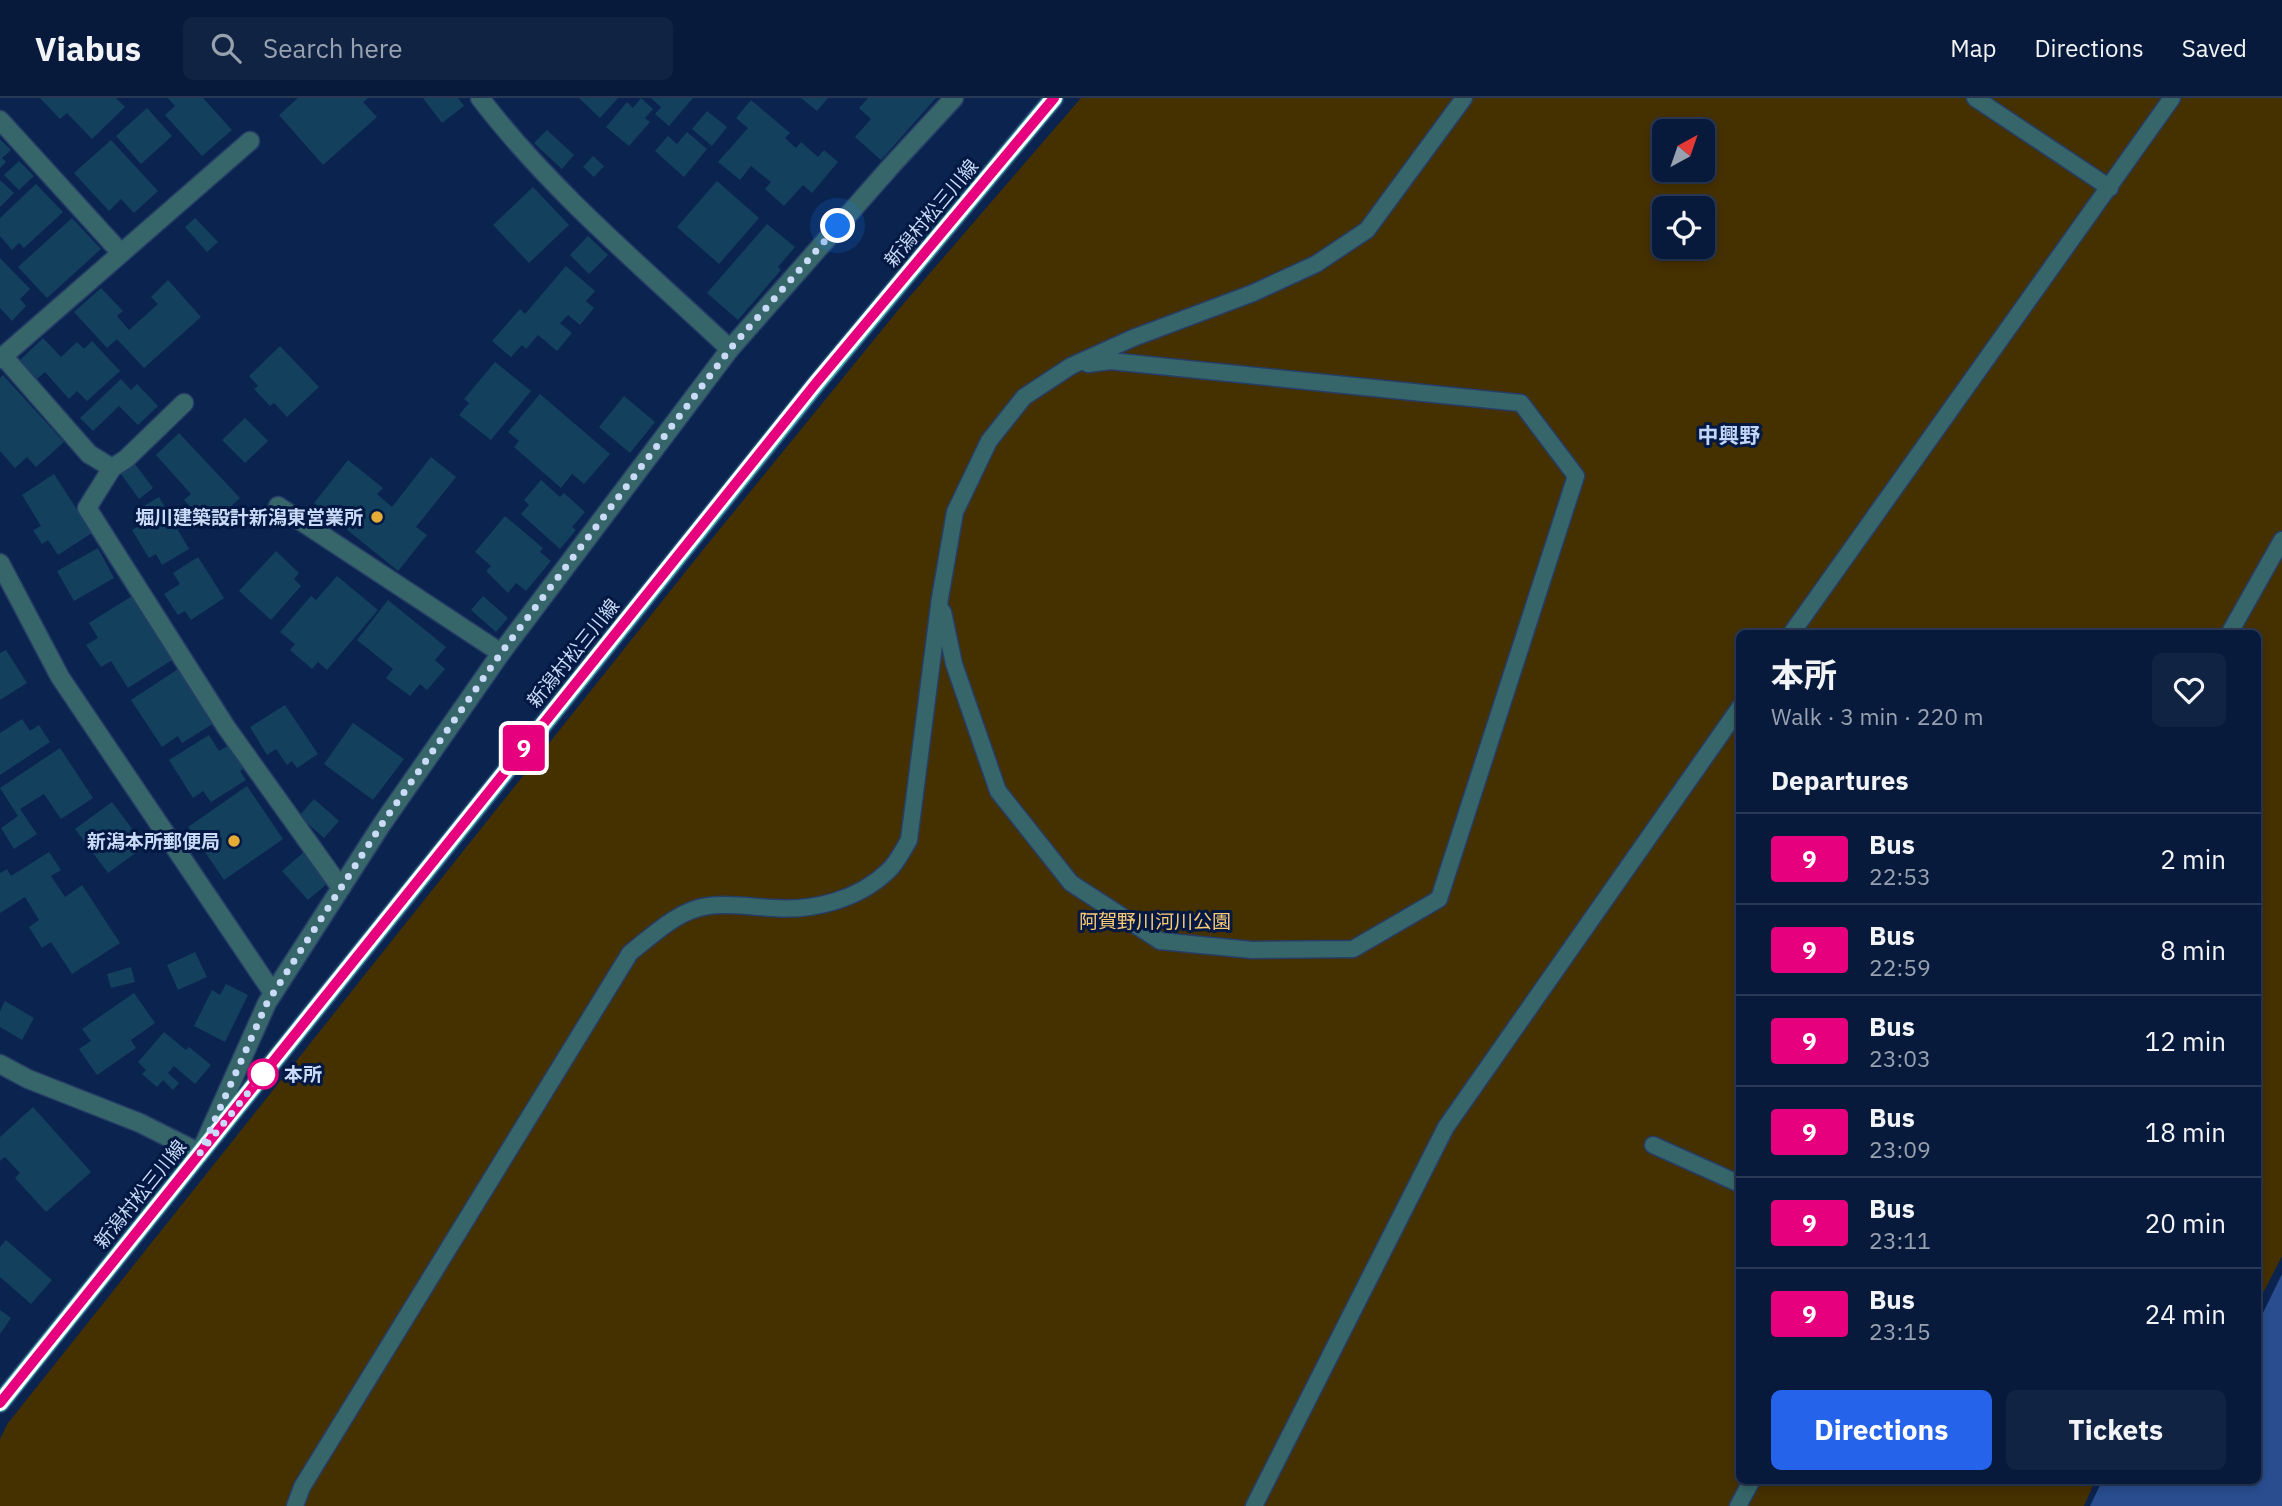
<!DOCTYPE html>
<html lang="en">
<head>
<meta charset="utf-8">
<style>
	:root { --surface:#081a3b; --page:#112342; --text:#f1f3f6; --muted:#98a1af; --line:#293855; --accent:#2563eb }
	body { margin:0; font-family:"IBM Plex Sans","Noto Sans JP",sans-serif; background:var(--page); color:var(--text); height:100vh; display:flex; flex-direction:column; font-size:26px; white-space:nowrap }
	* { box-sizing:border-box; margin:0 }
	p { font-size:23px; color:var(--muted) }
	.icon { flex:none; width:38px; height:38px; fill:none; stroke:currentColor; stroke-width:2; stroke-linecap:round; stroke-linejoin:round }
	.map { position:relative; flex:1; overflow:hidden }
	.drawer { position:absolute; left:1736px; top:532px; width:525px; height:854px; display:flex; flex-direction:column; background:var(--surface); border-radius:10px; box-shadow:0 4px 10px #0003,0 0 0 2px var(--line) }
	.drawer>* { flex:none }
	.badge { padding:0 14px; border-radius:5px; font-size:24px; line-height:46px }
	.needle { width:46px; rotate:40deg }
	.controls { position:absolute; left:1652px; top:21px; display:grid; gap:14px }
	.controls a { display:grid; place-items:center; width:63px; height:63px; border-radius:10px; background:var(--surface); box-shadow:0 4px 10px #0003,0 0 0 2px var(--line); font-size:35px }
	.you { position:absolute; width:35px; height:35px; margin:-18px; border:5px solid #fff; border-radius:50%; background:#1a73e8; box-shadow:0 0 0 10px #1a73e833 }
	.map>.badge { position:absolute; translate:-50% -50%; box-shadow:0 0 0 4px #fff }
	h2 { padding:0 35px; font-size:26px; line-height:63px }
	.round { display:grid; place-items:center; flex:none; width:74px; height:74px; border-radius:10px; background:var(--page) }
	.head { display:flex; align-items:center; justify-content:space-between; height:119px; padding:0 35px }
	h1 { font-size:33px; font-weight:700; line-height:52px }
	.action { display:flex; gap:14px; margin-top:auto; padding:14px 35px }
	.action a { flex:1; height:80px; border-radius:10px; background:var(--accent); color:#fff; font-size:28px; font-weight:700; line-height:80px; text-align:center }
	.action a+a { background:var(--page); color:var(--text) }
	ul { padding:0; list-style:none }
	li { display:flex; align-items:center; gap:21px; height:91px; padding:0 35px; border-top:2px solid var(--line) }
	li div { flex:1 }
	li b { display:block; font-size:26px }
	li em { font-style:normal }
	li .badge { min-width:77px; font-weight:700; text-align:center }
	header { display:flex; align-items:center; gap:42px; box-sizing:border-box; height:98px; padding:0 35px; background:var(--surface); border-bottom:2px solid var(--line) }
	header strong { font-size:33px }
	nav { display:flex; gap:38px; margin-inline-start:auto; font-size:24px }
	.search { width:490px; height:63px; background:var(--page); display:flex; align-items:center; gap:18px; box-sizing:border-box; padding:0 24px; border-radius:10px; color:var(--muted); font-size:26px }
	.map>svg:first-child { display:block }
	.green { fill:#453000; fill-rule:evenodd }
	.water { fill:#294d8f }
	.building { fill:#13405d }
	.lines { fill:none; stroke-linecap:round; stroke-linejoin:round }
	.service-casing { stroke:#263d67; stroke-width:19 }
	.minor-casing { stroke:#263d67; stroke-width:21 }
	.primary-casing { stroke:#263d67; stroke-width:21 }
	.service { stroke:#366669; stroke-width:16 }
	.minor { stroke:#366669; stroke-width:18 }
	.primary { stroke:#34a6ad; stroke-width:18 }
	.line-casing { stroke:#fff; stroke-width:16 }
	.line { stroke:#e6007e; stroke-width:10 }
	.walk { stroke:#cadbf7; stroke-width:7; stroke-dasharray:0 12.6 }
	.poi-dot { fill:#e6ac36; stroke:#031944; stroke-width:2.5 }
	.stop-dot { fill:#fff; stroke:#e6007e; stroke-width:3.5 }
	.labels { text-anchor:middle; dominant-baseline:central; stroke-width:6; stroke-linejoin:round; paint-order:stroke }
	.street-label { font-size:19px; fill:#cadbf7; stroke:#031944 }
	.poi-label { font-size:19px; font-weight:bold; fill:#cadbf7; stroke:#031944; text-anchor:end }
	.park-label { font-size:19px; fill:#facb75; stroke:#031944 }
	.stop-label { font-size:19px; font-weight:bold; fill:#cadbf7; stroke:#031944; text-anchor:start }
	.neighbourhood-label { font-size:21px; font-weight:bold; fill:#c2d6f8; stroke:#031944 }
</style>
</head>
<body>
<header>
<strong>Viabus</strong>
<div class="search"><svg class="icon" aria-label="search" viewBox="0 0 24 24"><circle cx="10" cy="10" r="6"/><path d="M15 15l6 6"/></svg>Search here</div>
<nav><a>Map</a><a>Directions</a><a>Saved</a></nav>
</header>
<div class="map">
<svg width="2282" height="1408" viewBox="0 0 2282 1408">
	<rect width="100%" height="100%" fill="#0b234f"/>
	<path class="green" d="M1081,0H2282V1158L2258,1205V536H1740V1382L2095,1383L2084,1408H0V1341L8,1325L702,453L899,211ZM1664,33H1703V72H1664ZM1664,110H1703V149H1664Z"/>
	<polygon class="water" points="2282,1176 2282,1408 2090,1408 2102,1383 2258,1382 2258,1225"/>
	<g class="building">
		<polygon points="40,0 116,0 125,9 92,41 67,15 60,21"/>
		<polygon points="168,0 203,0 232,32 202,58 165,17 175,8"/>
		<polygon points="298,0 368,0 363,4 377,19 323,67 279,17"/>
		<polygon points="423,0 458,0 464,8 442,25"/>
		<polygon points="579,0 618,0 600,20"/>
		<polygon points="641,0 653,11 645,20 650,24 629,48 606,29 627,4 633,10"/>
		<polygon points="651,0 693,0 669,28 655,16 661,9"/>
		<polygon points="801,0 828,0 817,13"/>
		<polygon points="868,0 936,0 881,62 855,39 871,21 859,10"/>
		<polygon points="751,2 790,35 785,40 796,50 801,44 818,59 824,52 838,64 812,95 803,87 784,108 765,91 771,84 751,68 740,82 718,64 748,30 736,20"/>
		<polygon points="147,10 172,38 141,66 116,38"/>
		<polygon points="707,13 727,29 712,48 692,31"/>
		<polygon points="547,32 574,57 562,71 534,45"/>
		<polygon points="687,34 707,51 684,79 655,53 668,38 677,46"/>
		<polygon points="0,41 11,52 2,60 6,64 0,70"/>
		<polygon points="111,42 158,93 134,115 121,101 109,113 74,75"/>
		<polygon points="593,58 604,68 594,79 583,69"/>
		<polygon points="19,63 34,78 19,92 4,77"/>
		<polygon points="0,82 14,95 0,109"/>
		<polygon points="717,83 759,120 719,166 677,129"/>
		<polygon points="36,86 63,114 24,150 19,145 12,152 0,138 0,120"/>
		<polygon points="533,89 569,127 529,165 493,127"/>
		<polygon points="72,120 101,151 47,200 18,169"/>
		<polygon points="195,120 218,144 207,154 185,129"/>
		<polygon points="767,126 795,149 778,169 781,172 738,222 707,195"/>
		<polygon points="588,138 608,157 589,176 570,157"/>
		<polygon points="0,160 30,191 20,201 26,208 12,223 0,210"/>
		<polygon points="566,168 595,193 586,203 594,210 580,227 568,217 560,225 572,235 557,253 538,237 526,251 522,247 511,259 492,243 520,211 525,216"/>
		<polygon points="168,182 201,219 144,270 117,241 107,250 74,214 101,190 123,213 117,218 129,232 158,206 151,199"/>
		<polygon points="43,240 61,259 77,244 84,251 92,243 120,273 87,303 77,293 69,301 45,274 37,281 20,262"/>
		<polygon points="280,248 319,289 287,319 274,305 270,308 254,291 258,288 249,278"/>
		<polygon points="495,264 531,293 491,342 459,317 469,305 464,301"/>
		<polygon points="3,277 64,344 36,369 27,359 15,370 0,353 0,280"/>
		<polygon points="121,281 131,292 137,286 158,308 138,327 119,308 93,333 80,320"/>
		<polygon points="540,296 610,356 584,386 572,376 561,390 514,349 519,343 508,334"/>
		<polygon points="624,298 655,324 630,355 599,329"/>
		<polygon points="245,320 268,343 245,365 222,342"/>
		<polygon points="179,335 240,400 209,429 184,402 191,396 156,357"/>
		<polygon points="431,359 456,379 416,429 427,437 398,473 314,405 348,362 383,390 377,396 392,409"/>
		<polygon points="135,366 153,390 139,401 121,376"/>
		<polygon points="54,376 92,435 58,457 48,442 42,446 33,432 41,428 22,397"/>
		<polygon points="541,382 560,399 564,395 585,414 572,429 576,432 560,451 521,416 529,407 524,402"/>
		<polygon points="159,399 189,451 162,467 156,456 149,460 132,432 152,421 144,408"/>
		<polygon points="505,418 543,450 540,454 551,463 526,493 516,485 508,495 486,473 491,468 475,454"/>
		<polygon points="98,450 114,480 74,503 57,473"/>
		<polygon points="276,453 299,475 294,481 301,488 271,522 239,493"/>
		<polygon points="198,459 224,500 191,522 185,513 178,517 164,496 180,486 173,475"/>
		<polygon points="337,478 378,512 327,572 318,564 312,571 290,552 295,546 280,534 311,498 316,502"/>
		<polygon points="132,498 172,562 128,590 111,563 101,569 86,547 98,540 89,525"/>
		<polygon points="483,498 508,520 496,534 471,512"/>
		<polygon points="388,502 446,549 435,562 445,571 427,592 420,586 410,598 386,580 393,571 357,542"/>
		<polygon points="6,552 27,585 0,602 0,555"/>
		<polygon points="178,571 214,625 182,645 178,638 162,649 131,602"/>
		<polygon points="285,607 318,656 297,670 292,663 287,667 276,651 267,657 250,629"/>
		<polygon points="22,621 30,633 39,627 50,644 0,677 0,635"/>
		<polygon points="353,625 404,661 373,702 324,666"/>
		<polygon points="209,637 219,653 229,647 244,670 240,673 246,682 211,704 203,693 193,700 169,662"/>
		<polygon points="60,650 93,700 61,721 44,696 20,711 37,736 14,751 1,730 18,718 0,690"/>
		<polygon points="247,688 283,741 224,782 188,729"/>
		<polygon points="314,701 339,723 324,740 299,718"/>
		<polygon points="112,704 145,748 108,775 75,731"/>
		<polygon points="49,754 61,772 51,778 65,799 82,787 120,845 72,876 51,844 42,850 29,829 39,822 25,799 0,815 0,775 7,771 11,778"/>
		<polygon points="304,754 329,784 308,802 282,773"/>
		<polygon points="195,854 207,879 178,892 167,867"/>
		<polygon points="131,869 135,884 111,890 107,876"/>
		<polygon points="226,886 248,897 225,944 194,928 212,892 220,897"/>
		<polygon points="134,895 155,925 131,942 136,950 97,977 79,951 91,943 82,931"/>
		<polygon points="5,903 34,920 22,942 0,929 0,913"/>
		<polygon points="164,934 186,952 189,949 211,967 195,986 174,968 168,975 179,985 173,992 163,982 157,989 142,976 146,972 138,964"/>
		<polygon points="33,1009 91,1074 46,1114 15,1080 20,1075 5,1059 0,1063 0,1039"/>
		<polygon points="6,1142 52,1182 31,1206 0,1179 0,1149"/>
		<polygon points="0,1212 11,1220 0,1236"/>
	</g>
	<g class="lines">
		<defs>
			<g id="service">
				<polyline points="1975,0 2110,90"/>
				<polyline points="943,514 954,566 998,693 1071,785 1160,843 1252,852 1353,851 1439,801 1576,378 1521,305 1110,263 1088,266"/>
				<polyline points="1791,536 2172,0"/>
				<polyline points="2229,536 2282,442"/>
				<polyline points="1653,1047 1740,1086"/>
				<path d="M295,1408L302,1389L630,855C653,837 678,812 708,808C729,805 751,809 773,810C813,813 858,802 888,773C897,765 903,752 909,742L940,500L955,414L989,343L1024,299L1071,268L1133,240L1253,195L1316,166L1367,132L1464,0"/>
				<polyline points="1254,1408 1446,1029 1740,609"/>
				<polyline points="1738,1408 1752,1382"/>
			</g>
			<g id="minor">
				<path d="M480,0C551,93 645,171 730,251"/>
				<polyline points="0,22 121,155"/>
				<polyline points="3,258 89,356 112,370 126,361 184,305"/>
				<polyline points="0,261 250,43"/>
				<polyline points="112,370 87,410 226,629 341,790"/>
				<polyline points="278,408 501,555"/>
				<polyline points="0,465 60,579 273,895"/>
				<polyline points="0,966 28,981 140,1025 200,1055 267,905 382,726 501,555 730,251 892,67 954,0"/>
			</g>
			<polyline id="primary" points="0,1305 816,286 1054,0"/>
		</defs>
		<use href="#service" class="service-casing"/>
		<use href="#minor" class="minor-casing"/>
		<use href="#primary" class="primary-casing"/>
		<use href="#service" class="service"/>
		<use href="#minor" class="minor"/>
		<use href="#primary" class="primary"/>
	</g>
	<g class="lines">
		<defs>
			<polyline id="line" points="0,1305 816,285 1054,0"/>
		</defs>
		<use href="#line" class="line-casing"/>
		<use href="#line" class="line"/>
		<polyline class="walk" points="263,976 200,1055 267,905 382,726 501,555 730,251 838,128"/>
	</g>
	<g class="poi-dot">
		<circle cx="377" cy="419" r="7"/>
		<circle cx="234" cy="743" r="7"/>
	</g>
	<circle class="stop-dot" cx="263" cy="976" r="14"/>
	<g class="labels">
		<g class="street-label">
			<text transform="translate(931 115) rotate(-50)">新潟村松三川線</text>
			<text transform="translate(573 555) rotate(-51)">新潟村松三川線</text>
			<text transform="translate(140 1096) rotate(-51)">新潟村松三川線</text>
		</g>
		<g class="poi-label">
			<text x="363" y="419">堀川建築設計新潟東営業所</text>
			<text x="220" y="743">新潟本所郵便局</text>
		</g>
		<g class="park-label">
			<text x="1155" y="823">阿賀野川河川公園</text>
		</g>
		<g class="stop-label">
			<text x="284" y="976">本所</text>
		</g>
		<g class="neighbourhood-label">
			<text x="1729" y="337">中興野</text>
		</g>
	</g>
</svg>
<div class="controls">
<a><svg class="needle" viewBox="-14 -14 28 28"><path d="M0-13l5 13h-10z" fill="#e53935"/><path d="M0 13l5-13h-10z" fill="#98a1af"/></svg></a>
<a><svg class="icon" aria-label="locate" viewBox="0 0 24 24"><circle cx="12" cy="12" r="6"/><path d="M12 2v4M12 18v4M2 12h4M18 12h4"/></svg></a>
</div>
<div class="you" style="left:838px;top:128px"></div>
<b class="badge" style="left:524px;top:650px;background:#e6007e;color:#fff">9</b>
<section class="drawer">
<div class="head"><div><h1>本所</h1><p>Walk · 3 min · 220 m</p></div><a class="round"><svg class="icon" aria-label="heart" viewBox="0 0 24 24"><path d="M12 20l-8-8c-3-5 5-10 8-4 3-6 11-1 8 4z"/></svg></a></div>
<h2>Departures</h2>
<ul>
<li><span class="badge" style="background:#e6007e;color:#fff">9</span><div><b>Bus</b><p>22:53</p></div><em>2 min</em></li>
<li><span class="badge" style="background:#e6007e;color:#fff">9</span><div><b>Bus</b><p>22:59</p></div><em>8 min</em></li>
<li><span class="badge" style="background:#e6007e;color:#fff">9</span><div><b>Bus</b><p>23:03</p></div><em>12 min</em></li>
<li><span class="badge" style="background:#e6007e;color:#fff">9</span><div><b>Bus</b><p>23:09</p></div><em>18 min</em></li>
<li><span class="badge" style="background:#e6007e;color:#fff">9</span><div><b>Bus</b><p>23:11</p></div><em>20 min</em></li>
<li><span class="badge" style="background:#e6007e;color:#fff">9</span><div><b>Bus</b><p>23:15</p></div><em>24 min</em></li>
</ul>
<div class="action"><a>Directions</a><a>Tickets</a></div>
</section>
</div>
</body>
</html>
